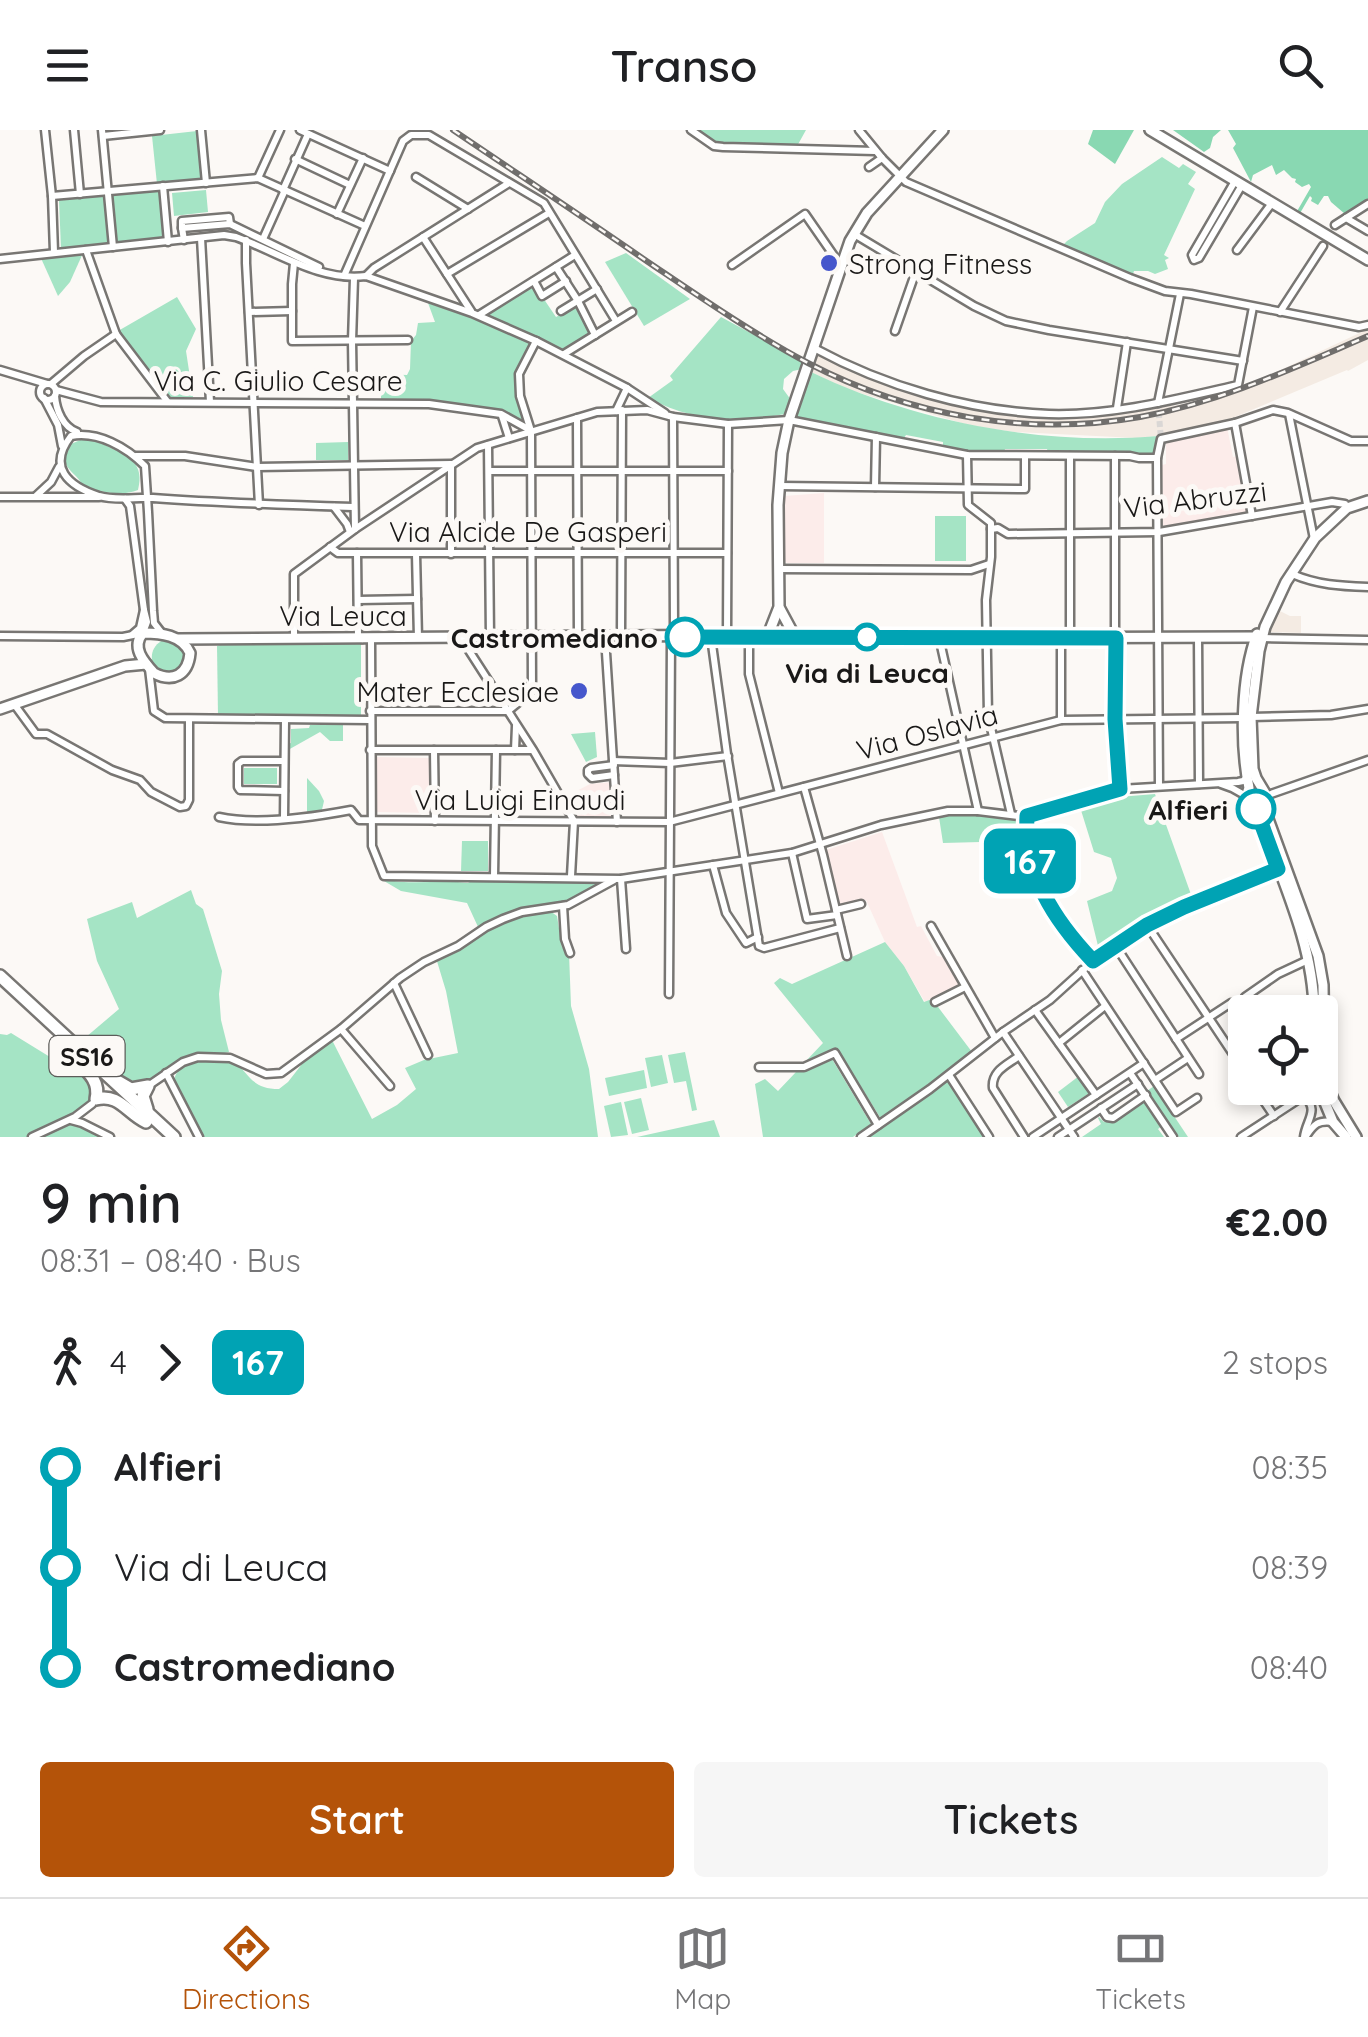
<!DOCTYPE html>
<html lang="en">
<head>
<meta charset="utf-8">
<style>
	:root { --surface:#fff; --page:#f6f6f6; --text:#202124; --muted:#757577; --line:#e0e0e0; --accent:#b45309 }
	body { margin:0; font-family:Quicksand,sans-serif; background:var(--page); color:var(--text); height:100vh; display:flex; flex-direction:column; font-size:38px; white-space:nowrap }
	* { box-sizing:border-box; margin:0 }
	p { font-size:32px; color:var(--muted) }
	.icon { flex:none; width:55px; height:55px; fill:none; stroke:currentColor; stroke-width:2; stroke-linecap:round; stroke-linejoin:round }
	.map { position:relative; height:1007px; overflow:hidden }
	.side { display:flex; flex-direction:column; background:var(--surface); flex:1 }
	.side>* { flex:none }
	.badge { padding:0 20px; border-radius:15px; font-size:35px; line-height:65px }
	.fabs { position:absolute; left:1228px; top:865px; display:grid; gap:20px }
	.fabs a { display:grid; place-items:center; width:110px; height:110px; border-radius:10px; background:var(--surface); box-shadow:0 5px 15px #0003; font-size:50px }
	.map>.badge { position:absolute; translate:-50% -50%; box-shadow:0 0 0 5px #fff }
	.legs { display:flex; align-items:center; gap:15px; height:110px; padding:0 40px; font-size:32px }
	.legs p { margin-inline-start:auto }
	.headline { display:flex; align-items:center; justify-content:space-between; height:170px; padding:0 40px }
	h1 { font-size:55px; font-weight:600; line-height:75px }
	.action { display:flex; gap:20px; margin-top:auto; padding:20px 40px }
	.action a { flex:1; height:115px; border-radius:10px; background:var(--accent); color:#fff; font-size:40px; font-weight:600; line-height:115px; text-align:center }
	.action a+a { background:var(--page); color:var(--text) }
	ul { padding:0 40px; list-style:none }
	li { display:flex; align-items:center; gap:35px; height:100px; font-size:38px }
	li i { display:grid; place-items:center; width:15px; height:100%; margin:0 12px; background:currentColor }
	li i::after { content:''; width:25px; height:25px; margin:-12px; border:8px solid; border-radius:50%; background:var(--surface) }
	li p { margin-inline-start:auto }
	li:first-child i { background:linear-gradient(#0000 50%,currentColor 0) }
	li:last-child i { background:linear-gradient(currentColor 50%,#0000 0) }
	header { display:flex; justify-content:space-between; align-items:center; height:130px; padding:0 40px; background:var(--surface); font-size:45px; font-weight:600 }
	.menu { display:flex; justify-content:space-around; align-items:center; height:140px; border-top:2px solid var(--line); background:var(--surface); font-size:28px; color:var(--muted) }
	.menu a { display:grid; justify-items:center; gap:5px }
	.menu .active { color:var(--accent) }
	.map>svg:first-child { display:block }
	.built { fill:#f4ebe3 }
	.education { fill:#fcecea }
	.green { fill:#a5e4c5 }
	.forest { fill:#89d8b2 }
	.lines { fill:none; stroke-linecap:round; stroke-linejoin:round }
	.minor-tunnel { stroke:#dad7d5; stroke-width:6; stroke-dasharray:6 3; stroke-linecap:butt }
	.minor-casing { stroke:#787673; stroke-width:11 }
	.major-casing { stroke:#787673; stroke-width:14 }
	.highway-casing { stroke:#787673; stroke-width:16 }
	.minor { stroke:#fff; stroke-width:6 }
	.major { stroke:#fff; stroke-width:9 }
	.highway { stroke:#fff; stroke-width:11 }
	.rail-casing { stroke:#706e6c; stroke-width:6 }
	.rail { stroke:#fcf9f6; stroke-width:2.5; stroke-dasharray:8; stroke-linecap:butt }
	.line-1-casing { stroke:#fff; stroke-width:22 }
	.line-1 { stroke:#00a3b4; stroke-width:15 }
	.poi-dot { fill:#4657cc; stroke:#fcf9f6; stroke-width:4 }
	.stop-1-dot { fill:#fff; stroke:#00a3b4; stroke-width:5 }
	.labels { text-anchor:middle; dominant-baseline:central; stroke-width:10; stroke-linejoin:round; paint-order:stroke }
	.shield { fill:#fcf9f6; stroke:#5d5c5a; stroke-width:2.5 }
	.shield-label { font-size:25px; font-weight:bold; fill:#191817 }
	.poi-label { font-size:28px; fill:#191817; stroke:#fcf9f6; text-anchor:start }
	.street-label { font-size:28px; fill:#191817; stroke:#fcf9f6 }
	.stop-label { font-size:28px; font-weight:bold; fill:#191817; stroke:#fcf9f6; text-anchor:end }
</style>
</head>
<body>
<header><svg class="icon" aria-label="menu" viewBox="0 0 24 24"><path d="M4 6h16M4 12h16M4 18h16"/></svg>Transo<svg class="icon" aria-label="search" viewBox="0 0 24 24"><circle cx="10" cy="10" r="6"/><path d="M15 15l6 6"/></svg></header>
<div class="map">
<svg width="1368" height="1007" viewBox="0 0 1368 1007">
	<rect width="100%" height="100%" fill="#fcf9f6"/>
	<g class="built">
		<polygon points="1368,199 1368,230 1348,241 1347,240 1223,292 1158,306 1136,308 1014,302 972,296 863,264 844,258 811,242 810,239 815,224 879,253 950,274 999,284 1060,289 1178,275 1242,258"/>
		<polygon points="1278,480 1290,486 1301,486 1301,503 1269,502"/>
	</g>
	<g class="education">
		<polygon points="1227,297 1233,327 1239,326 1248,382 1163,396 1162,335 1166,334 1166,312"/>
		<polygon points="824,363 824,433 787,433 785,431 784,366"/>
		<polygon points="376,627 431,628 430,683 376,682"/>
		<polygon points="612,652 614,687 579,688 576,686 567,670 569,665 590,654"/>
		<polygon points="882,702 917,797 921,796 937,826 943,827 959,855 925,872 904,836 885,812 866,770 840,777 826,720"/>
	</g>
	<g class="green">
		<path d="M694,0H806L796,18C773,11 747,16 723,15C712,15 702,6 694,0Z"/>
		<polygon points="197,1 201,49 157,54 152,6"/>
		<polygon points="1162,27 1179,38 1183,34 1196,42 1188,54 1195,59 1164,125 1169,128 1165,130 1168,139 1155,144 1148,141 1134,141 1132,147 1062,116 1067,111 1095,93 1105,72 1122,54"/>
		<polygon points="206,60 208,82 174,86 172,63"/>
		<polygon points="160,61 165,110 117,115 112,65"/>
		<polygon points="105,66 110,115 61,119 59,70"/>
		<polygon points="83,123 70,152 58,166 40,126"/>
		<polygon points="626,123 690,169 644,196 605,132"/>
		<polygon points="535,156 556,187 576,176 590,199 589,204 563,220 487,185 490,181"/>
		<polygon points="177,167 196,199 186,221 193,267 169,267 122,210 118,201"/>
		<path d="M428,173L475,189L532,212C512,250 514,253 525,293L502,280L437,271L381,269V244L407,245L410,239L411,211L416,205L418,193L435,192Z"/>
		<path d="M721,187L804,232L802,239L793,241L784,249L783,259L791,270L785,284C736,293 694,292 648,268L673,250L670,246Z"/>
		<path d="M811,242C915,292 1043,316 1158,306L1156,316L1158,319L1156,324C1149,328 1139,326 1132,322H1048L1047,319H1005L1004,322H975L943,316V312L906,305L904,308L797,288L796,285Z"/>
		<path d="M85,308C94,309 101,313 109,317C129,326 145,334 138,360C121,367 99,362 82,355C78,344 65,341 65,328L71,314Z"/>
		<polygon points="348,312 348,330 316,330 316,313"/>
		<rect x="935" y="386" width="31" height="45"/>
		<path d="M169,508L184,516L187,533L174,545L156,540C147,526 153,512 169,508Z"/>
		<polygon points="226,513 361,513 361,586 218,586 217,516"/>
		<polygon points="310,595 343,595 343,611 330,611 320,602 288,620 288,614 291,613 291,599 309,598"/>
		<polygon points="595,602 597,627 586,632 571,604"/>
		<rect x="244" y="638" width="33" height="16"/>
		<polygon points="307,648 319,661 324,671 321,684 307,685"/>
		<polygon points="1155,664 1193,770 1100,824 1087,771 1112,761 1117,748 1111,728 1094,722 1080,677 1107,668"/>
		<polygon points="956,683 1015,688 1021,695 1021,700 1017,701 1017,705 1021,706 1021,711 943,713 939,687"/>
		<polygon points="462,711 488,711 488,741 461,741"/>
		<path d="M384,749C413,756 440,749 468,753L473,750L598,752L600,756L571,772L529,778L479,799L467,773L401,761L384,751Z"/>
		<path d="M191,760L196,774L203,779L222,841L219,864L221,890L229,922C217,925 207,923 196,924C179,927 160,945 145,954C143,955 140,956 137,956C128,955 85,919 76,910L86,907L119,879L97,831L87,789L132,772L137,788Z"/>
		<path d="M550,781L557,786L562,817L569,823L571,876L589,939L598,1007H203L174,950C180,927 210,925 230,931C248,936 246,959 279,959L288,952L302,934L332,910L372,989L397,975L416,959L405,938L424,930L458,923L446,861L436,828C478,804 501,789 550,781Z"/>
		<polygon points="885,812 904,836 924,872 932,869 972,922 928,958 881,989 837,918 805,932 823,913 774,853 780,848 792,854"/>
		<polygon points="11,903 50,927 58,929 63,923 92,951 92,971 75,984 29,1007 0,1007 0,904 7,905"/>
		<polygon points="685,922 697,980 692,981 686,951 674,953 668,925"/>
		<polygon points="662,925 668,953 651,957 645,928"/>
		<polygon points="832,929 871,994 853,1007 763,1007 755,954 765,949 778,961 796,942 806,941"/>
		<polygon points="644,940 647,958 609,966 605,948"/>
		<polygon points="1079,946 1091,962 1068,977 1058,962"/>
		<polygon points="949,950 985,1007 867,1007"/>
		<polygon points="1154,956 1188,1007 1179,1007 1150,966 1147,961"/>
		<polygon points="641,968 649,1000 632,1004 624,972"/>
		<polygon points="1146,969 1164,994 1158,999 1164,1007 1082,1007 1101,994 1098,988 1099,987 1104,992 1115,991"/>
		<polygon points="621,972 628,1005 611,1007 604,976"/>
		<polygon points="714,990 720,1007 637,1007"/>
		<polygon points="68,994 87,998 103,1007 38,1007"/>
	</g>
	<g class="forest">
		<polygon points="1093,0 1134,0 1115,34 1088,14"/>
		<polygon points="1173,0 1221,0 1213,7 1210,18 1204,22"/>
		<polygon points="1228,0 1368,0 1368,69 1345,84 1331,72 1328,66 1324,66 1318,75 1311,71 1312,68 1310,66 1299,85 1296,83 1311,57 1309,54 1302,57 1295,52 1296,49 1292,48 1284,40 1276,45 1272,35 1253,45 1251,52 1233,18 1236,14"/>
	</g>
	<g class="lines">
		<polyline class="minor-tunnel" points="1158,273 1161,309"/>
		<defs>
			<g id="minor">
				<polyline points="45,0 52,66 54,122"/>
				<polyline points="74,0 80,64"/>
				<polyline points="102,0 113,117"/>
				<polyline points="201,0 206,53"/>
				<polyline points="300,0 390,41"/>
				<polyline points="691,0 714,16 723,17 875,21"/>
				<polyline points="859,0 882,28 906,52 1130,148 1165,161 1191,164 1359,197 1368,195"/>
				<polyline points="103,6 160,0"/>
				<polyline points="295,29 350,55"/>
				<polyline points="869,37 882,28"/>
				<polyline points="416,47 468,79"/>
				<polyline points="258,48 280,0"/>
				<polyline points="1235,51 1192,125 1194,130 1199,128 1242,55"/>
				<polyline points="163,56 168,112"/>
				<polyline points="283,60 308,4"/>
				<polyline points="52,66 258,48 365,96"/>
				<polyline points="337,84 363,28"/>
				<polyline points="1346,88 1368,101"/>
				<polyline points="1335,95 1368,74"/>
				<polyline points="182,98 182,91 229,87 230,94"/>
				<polyline points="854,104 974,176 1006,191 1049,200 1243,231"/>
				<polyline points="423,107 471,181"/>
				<polyline points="201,108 210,272"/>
				<polyline points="263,109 285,60"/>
				<polyline points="184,110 182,98 230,94 319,137"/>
				<polyline points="246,110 246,133 259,375"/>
				<polyline points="86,120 116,204 167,271"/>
				<polyline points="1237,120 1272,73"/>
				<path d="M0,129L224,105L236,107C278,122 320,152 366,146L472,183L536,211L627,258L665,283"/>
				<polyline points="294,133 292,154 292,211 408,210"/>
				<polyline points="732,135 805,84 841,136"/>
				<polyline points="556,137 578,171 595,205"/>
				<polyline points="447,144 549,83"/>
				<polyline points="344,146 403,11 411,5 429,5 544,73 616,191"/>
				<polyline points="366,146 374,138 509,53"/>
				<polyline points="354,148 352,211 355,399"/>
				<polyline points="534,151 542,166 566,151"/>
				<polyline points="561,181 597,159"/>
				<polyline points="249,182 292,181"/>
				<polyline points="1280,182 1323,116"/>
				<polyline points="479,185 575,125"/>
				<polyline points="895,201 916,141"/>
				<path d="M814,218C884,256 968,281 1049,284C1112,286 1177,269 1238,255L1253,177"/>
				<polyline points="564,224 632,182"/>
				<polyline points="0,240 47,254"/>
				<polyline points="51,254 84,226 116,204"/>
				<circle cx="48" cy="262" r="8"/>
				<polyline points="56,260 101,272 429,274 501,284 530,300"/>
				<path d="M55,266C56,280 63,297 77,302"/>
				<polyline points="44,268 58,295 62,316"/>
				<polyline points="1158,273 1180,164"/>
				<polyline points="1117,278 1127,212"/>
				<polyline points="616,281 627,258"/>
				<polyline points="1289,284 1314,409"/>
				<polyline points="502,286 509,308"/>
				<polyline points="577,288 578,506"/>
				<polyline points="1235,293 1252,386"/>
				<polyline points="488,315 490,508"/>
				<polyline points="967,325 968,375 991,393 991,427 986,470 988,585 1011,684"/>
				<polyline points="136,326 185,326 257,337 451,334 451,424"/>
				<polyline points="1070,326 1070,508"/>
				<polyline points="1115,326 1115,589 1120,659"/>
				<polyline points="489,341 728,341"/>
				<polyline points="780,356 1025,359 1025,327"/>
				<polyline points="875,357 876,307"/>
				<polyline points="36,366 51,352 59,337"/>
				<polyline points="0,367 99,367"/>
				<polyline points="125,369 130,376 144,480 140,498 133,504"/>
				<polyline points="334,377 347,394 350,402"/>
				<polyline points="991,399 998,398 1008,404 1159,402 1332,372 1345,374"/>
				<polyline points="330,417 338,423 727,423"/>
				<polyline points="357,423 358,507 362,509"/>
				<polyline points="416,424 418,508"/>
				<polyline points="779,439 971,440 989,434"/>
				<path d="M1292,444C1318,455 1340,456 1368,457"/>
				<polyline points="358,470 417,469"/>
				<path d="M161,502L154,493L153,481L148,382C147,366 146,351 145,336C126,317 98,301 71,306C47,337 68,356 99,366C116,371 136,367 153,368C220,373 286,375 353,377"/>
				<polyline points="0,506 123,507 143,503 147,492 144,480"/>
				<polyline points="621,506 622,280"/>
				<polyline points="727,506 728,294"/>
				<polyline points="749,506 749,544 779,663"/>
				<polyline points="605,507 617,692"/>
				<polyline points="711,507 727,624 759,816 764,818 840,798"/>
				<polyline points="939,507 978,681"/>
				<polyline points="1198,507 1199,654"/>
				<polyline points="294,508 294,444 355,399 477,318 597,282 647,280 673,287 728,294 789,290 967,325 1130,326 1139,328 1157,328"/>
				<polyline points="371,508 372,716 384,746 621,749 792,723 881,695 948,681 978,681 1027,687 1120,659 1238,652 1243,651 1246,648"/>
				<polyline points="466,508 468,519 533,620 574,691 571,746"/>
				<polyline points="1061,508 1061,590"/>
				<polyline points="1262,508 1368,510"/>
				<polyline points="149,539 154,581 165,588 370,590"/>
				<polyline points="14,574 36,604 47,604 112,640 140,650 151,662 180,677 186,676 189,670 189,589"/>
				<polyline points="370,581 508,581 532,561 531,301 520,266 519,244 536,211"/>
				<polyline points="1251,587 1331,585 1368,579"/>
				<polyline points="370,620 532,620"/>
				<polyline points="434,620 435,691"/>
				<polyline points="515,620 516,596"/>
				<polyline points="613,631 670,633 728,626"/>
				<polyline points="614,635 591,638 588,640 588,644 592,648 614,645"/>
				<polyline points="1221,654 1232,658 1248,667"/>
				<polyline points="1159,656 1157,328 1161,309 1235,293 1273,280 1288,283 1351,311 1368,311"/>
				<polyline points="804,657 823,725 847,826"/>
				<polyline points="284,661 240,660 238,657 238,634 242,631 284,631"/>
				<polyline points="1265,666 1368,630"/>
				<path d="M219,687C256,695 314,687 351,680L359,690L669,692L1061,590L1243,588"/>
				<path d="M1027,687C1024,744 1054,791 1093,831"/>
				<polyline points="284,688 285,590"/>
				<polyline points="792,723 807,789 837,785"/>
				<polyline points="713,735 726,783 746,813 758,807"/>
				<polyline points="494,746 496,620"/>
				<polyline points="621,749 626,819"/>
				<polyline points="563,776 565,809 570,823"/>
				<polyline points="836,780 861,774"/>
				<polyline points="1147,795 1245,942"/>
				<polyline points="931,796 995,908"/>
				<polyline points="1115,815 1199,944"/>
				<polyline points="1082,840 1176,982 1197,968"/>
				<polyline points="394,853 428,925"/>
				<polyline points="669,864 671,507 674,497 673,287"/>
				<polyline points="1245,867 1278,844 1308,830"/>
				<polyline points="935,872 965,857"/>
				<polyline points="1035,880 1096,965"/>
				<polyline points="341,899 390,956"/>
				<polyline points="1003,902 1074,1007"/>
				<polyline points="1176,909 1231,873"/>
				<polyline points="1059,913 1105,876"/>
				<path d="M1019,926C1007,935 991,941 993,958L1024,1007"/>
				<polyline points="759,937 804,937 835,923 878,995"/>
				<polyline points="166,943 199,1007"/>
				<polyline points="1130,943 1173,1007"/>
				<polyline points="949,945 989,1007"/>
				<polyline points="1155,950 1188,928"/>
				<polyline points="148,956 183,932 198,927 230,928 266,944 281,943 341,899 400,848 424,832 458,816 486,797 503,789 522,782 568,775 614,750"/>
				<polyline points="1255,958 1274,986"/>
				<polyline points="1101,978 1107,987 1113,988 1146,965"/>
				<polyline points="71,990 82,993 110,1007"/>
				<path d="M1306,1006C1314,994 1318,990 1333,992"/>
				<polyline points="32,1007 75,987 92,974"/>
				<polyline points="861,1007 930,959 1003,902 1050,870 1093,831 1115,815 1147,795 1184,777 1278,739"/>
				<polyline points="1033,1007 1144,933"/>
				<polyline points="1058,1007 1138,954"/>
				<polyline points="1241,1007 1316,958"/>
				<path d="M1304,1007C1306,990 1320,980 1304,966"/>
			</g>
			<g id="major">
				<polyline points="1150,0 1368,130"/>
				<polyline points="780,479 794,505"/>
				<path d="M143,503C161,503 182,505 190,523C188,545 173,553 154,543C143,531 131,517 143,503Z"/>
				<path d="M1257,504C1241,547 1240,613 1249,658L1247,664L1254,672L1260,688C1282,750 1314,816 1314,882"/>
				<polyline points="768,505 779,477 778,375 782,323 789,290 838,146 850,111 867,83 943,0"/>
				<polyline points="179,509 768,505 975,508 1256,507"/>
				<polyline points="0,579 125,536 146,534"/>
				<polyline points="1319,958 1333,992 1346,1007"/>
				<polyline points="1356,1007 1334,971 1327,955 1324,930 1323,855 1318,826 1264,678 1265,663 1256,648 1253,639 1251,587 1259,521 1265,497 1286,452 1315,408 1347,378 1368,371"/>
			</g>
			<g id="highway">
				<polyline points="0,846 174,1007"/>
				<path d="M64,915C75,935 102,944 96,969C119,963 127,983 146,992"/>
				<polyline points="119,952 131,959 148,956 143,966 147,979"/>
			</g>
		</defs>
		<use href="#minor" class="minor-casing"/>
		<use href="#major" class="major-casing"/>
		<use href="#highway" class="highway-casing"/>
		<use href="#minor" class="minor"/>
		<use href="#major" class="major"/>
		<use href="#highway" class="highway"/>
		<defs>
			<path id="rail" d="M453,0C518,44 583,87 648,132C700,167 752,203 808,233C909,286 1028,307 1140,287C1221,272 1293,238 1368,206"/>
		</defs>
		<use href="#rail" class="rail-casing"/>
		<use href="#rail" class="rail"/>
	</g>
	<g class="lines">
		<defs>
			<path id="line-1" d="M685,507L1116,508L1115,589L1120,659L1027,686C1024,744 1054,790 1093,831L1147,795L1184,777L1278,739L1256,679"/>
		</defs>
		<use href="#line-1" class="line-1-casing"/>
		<use href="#line-1" class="line-1"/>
	</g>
	<g class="poi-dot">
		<circle cx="829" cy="133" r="10"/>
		<circle cx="579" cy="561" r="10"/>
	</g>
	<g class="stop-1-dot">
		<circle cx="685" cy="507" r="18"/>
		<circle cx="867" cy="507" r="12"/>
		<circle cx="1256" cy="679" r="18"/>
	</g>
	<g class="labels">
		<rect class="shield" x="49.5" y="906" width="75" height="40" rx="8"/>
		<g class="shield-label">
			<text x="87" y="926">SS16</text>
		</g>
		<g class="poi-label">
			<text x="849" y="133">Strong Fitness</text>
			<text x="559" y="561" text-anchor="end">Mater Ecclesiae</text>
		</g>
		<g class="street-label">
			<text x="278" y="250">Via C. Giulio Cesare</text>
			<text transform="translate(1195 369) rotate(-7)">Via Abruzzi</text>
			<text x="528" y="401">Via Alcide De Gasperi</text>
			<text x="343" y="485">Via Leuca</text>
			<text transform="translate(927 602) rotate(-15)">Via Oslavia</text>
			<text x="520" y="669">Via Luigi Einaudi</text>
		</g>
		<g class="stop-label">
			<text x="658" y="507">Castromediano</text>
			<text x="867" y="542" text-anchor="middle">Via di Leuca</text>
			<text x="1228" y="679">Alfieri</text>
		</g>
	</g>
</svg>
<div class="fabs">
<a><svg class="icon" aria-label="locate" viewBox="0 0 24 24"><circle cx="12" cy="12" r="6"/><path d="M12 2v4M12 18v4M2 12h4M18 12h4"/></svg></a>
</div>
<b class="badge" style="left:1030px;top:731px;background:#00a3b4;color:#fff">167</b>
</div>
<section class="side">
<div class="headline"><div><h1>9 min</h1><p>08:31 – 08:40 · Bus</p></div><b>€2.00</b></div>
<div class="legs"><svg class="icon" aria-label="walk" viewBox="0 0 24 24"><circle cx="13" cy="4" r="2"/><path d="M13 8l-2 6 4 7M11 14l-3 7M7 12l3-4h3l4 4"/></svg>4<svg class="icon" aria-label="forward" viewBox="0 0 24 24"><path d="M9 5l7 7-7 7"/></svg><b class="badge" style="background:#00a3b4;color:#fff">167</b><p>2 stops</p></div>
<ul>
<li><i style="color:#00a3b4"></i><b>Alfieri</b><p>08:35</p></li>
<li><i style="color:#00a3b4"></i><span>Via di Leuca</span><p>08:39</p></li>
<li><i style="color:#00a3b4"></i><b>Castromediano</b><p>08:40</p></li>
</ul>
<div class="action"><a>Start</a><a>Tickets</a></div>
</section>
<nav class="menu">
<a class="active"><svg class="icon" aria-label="directions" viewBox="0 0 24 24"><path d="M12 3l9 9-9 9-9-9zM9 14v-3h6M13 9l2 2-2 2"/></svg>Directions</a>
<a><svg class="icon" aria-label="map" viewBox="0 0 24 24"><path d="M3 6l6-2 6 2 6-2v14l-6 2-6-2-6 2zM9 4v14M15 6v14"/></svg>Map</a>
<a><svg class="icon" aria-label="tickets" viewBox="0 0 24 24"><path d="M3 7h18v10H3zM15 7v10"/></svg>Tickets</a>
</nav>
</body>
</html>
